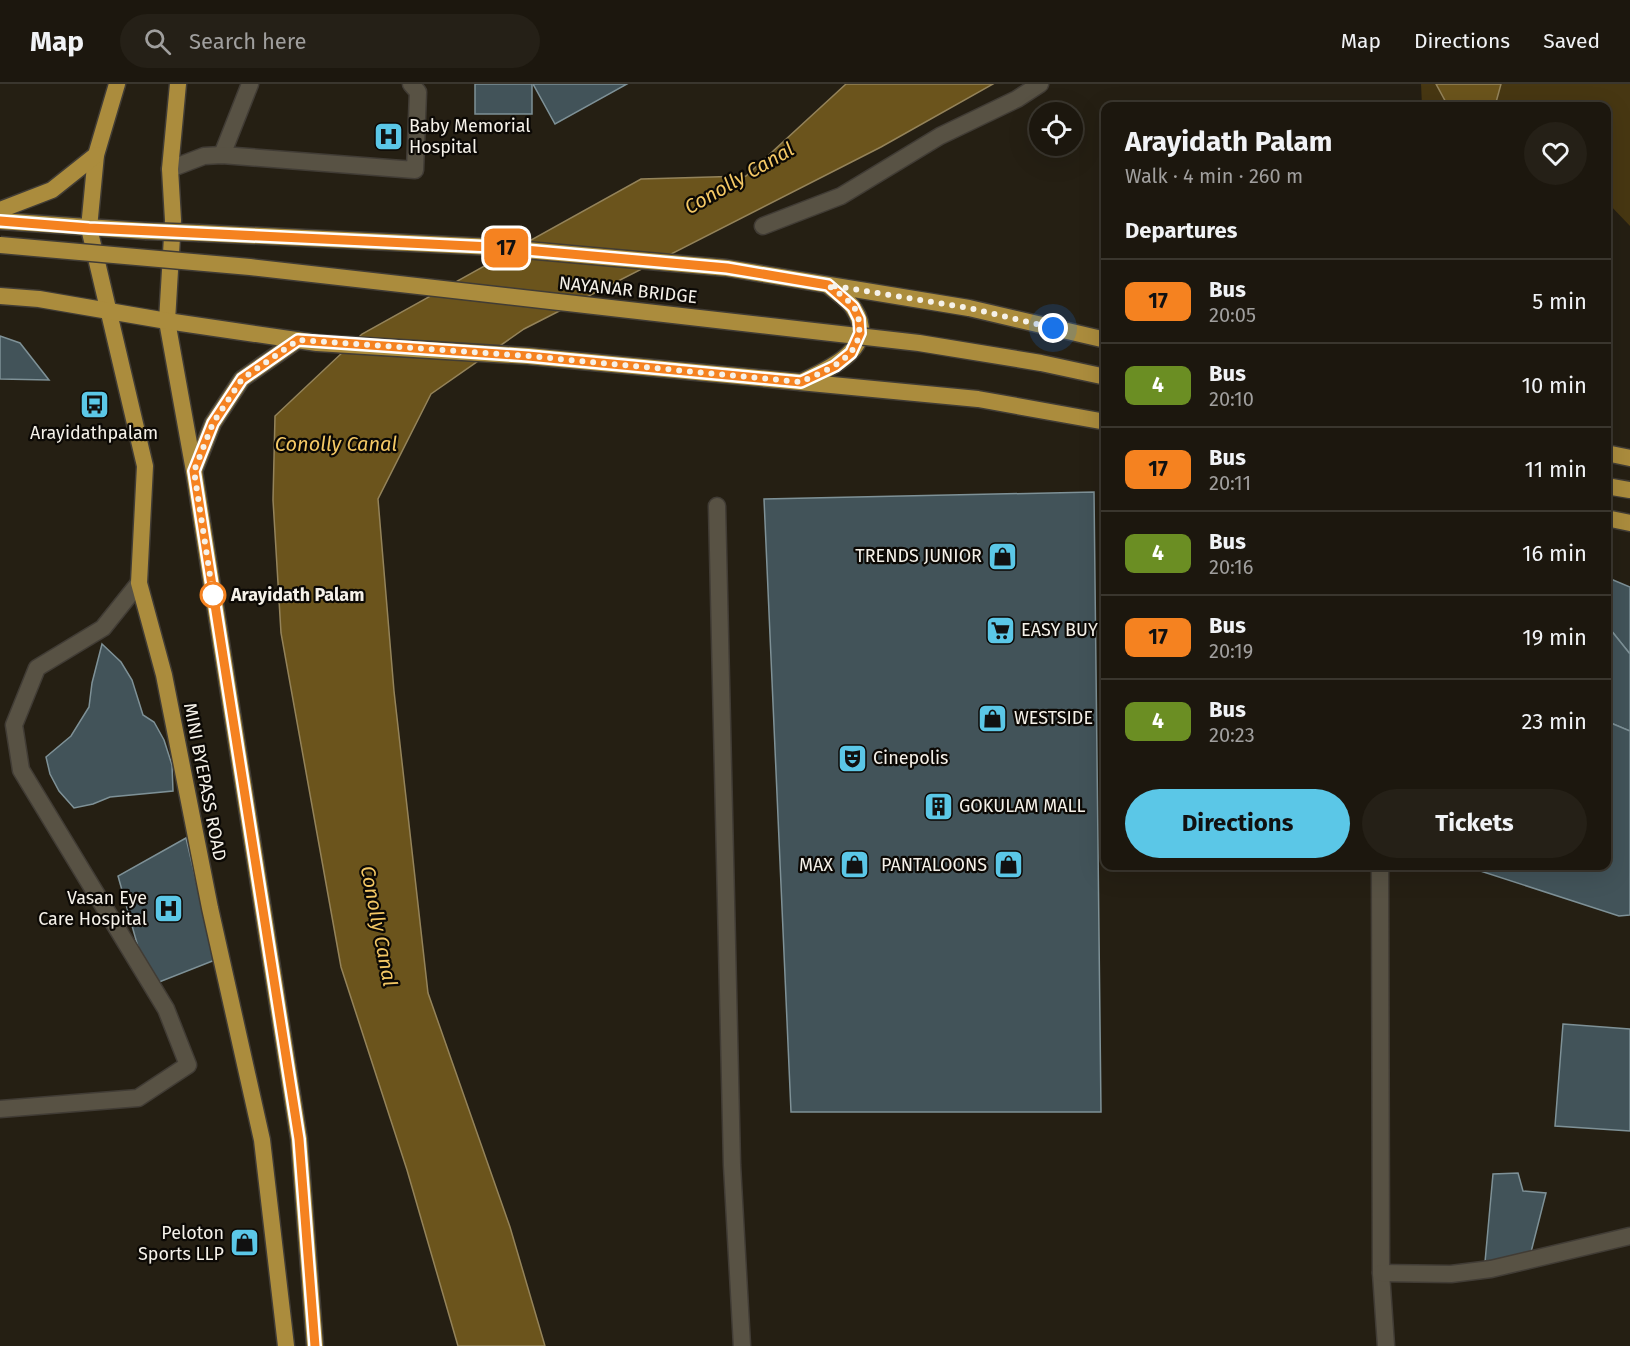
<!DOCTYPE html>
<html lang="en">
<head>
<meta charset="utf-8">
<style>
	:root { --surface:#1c170e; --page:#252017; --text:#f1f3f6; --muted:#a09f9e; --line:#3a362e; --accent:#5bc7e7 }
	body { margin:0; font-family:"Fira Sans",sans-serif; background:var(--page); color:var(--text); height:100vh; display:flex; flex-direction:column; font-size:22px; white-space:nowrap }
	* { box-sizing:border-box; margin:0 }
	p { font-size:20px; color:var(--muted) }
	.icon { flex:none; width:33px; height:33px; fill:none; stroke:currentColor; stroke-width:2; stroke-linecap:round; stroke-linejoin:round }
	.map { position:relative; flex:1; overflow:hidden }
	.panel { position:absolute; left:1101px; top:18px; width:510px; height:768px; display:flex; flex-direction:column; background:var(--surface); border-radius:12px; box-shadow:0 6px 24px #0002,0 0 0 2px var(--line) }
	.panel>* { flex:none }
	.badge { padding:0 12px; border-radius:9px; font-size:21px; line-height:39px }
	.fabs { position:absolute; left:1029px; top:18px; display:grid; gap:12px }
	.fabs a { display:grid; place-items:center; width:54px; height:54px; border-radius:50%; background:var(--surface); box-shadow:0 6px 24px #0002,0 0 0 2px var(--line); font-size:30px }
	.you { position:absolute; width:30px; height:30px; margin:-15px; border:4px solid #fff; border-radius:50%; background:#1a73e8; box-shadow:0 0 0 9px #1a73e833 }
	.map>.badge { position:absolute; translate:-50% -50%; box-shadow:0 0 0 3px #fff }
	h2 { padding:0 24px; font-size:22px; line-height:54px }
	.round { display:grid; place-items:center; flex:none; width:63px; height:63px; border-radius:32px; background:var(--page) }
	.head { display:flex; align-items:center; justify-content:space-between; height:102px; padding:0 24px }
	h1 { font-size:28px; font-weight:700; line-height:45px }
	.button { display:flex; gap:12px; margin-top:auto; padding:12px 24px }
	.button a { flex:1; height:69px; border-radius:36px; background:var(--accent); color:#111; font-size:24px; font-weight:700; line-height:69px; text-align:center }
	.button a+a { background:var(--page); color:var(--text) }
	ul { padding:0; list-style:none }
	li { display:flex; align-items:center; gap:18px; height:84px; padding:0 24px; border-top:2px solid var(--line) }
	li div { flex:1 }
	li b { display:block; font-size:22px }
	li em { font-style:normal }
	li .badge { min-width:66px; font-weight:700; text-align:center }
	header { display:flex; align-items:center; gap:36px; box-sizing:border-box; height:84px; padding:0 30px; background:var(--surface); border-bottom:2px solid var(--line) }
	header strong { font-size:28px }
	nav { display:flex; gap:33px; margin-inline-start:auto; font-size:21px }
	.search { width:420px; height:54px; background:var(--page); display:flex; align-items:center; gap:15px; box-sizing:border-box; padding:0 21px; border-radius:33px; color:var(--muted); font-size:22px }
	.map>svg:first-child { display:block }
	.green { fill:#473712 }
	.water { fill:#6b541c; stroke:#94835a; stroke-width:1.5 }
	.building { fill:#425359; stroke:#7e9197; stroke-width:1.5 }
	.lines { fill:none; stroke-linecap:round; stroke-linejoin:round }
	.service-casing { stroke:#413c35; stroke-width:19 }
	.minor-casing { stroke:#413c35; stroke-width:19 }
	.secondary-casing { stroke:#413c35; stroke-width:19 }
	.primary-casing { stroke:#413c35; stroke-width:19 }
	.service { stroke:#585244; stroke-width:16 }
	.minor { stroke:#585244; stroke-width:16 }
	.secondary { stroke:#826f40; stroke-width:16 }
	.primary { stroke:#ab8c3d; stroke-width:16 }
	.primary-bridge-casing { stroke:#413c35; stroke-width:19; stroke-linecap:butt }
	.primary-bridge { stroke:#ab8c3d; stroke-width:16 }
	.line-casing { stroke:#fff; stroke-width:14 }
	.line { stroke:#f58220; stroke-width:9 }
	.walk { stroke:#f5f1e9; stroke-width:6; stroke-dasharray:0 10.8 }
	.stop-dot { fill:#fff; stroke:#f58220; stroke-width:3 }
	.labels { text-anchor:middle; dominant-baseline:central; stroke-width:4.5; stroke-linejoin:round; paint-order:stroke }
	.poi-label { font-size:18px; fill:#f5f1e9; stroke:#0c0905; text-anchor:start }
	.street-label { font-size:18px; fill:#f5f1e9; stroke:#0c0905 }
	.stop-label { font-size:18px; font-weight:bold; fill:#f5f1e9; stroke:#0c0905; text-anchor:start }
	.water-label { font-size:20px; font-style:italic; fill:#f4c865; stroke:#0c0905 }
</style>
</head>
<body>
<header>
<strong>Map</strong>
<div class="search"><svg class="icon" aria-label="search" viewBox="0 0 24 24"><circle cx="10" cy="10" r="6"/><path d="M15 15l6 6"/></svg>Search here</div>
<nav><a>Map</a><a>Directions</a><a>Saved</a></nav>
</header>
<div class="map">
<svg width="1630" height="1262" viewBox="0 0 1630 1262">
	<rect width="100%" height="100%" fill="#251f13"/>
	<polygon class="green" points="1421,0 1630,0 1630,142 1607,118 1606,22 1422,22"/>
	<g class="water">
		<polygon points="846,0 993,0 881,63 524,245 431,310 378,415 394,607 428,909 510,1143 545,1262 458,1262 407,1086 341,883 281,549 273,416 275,332 362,250 641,95 746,92"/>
		<polygon points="1436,0 1501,0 1495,22 1448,22"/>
	</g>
	<g class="building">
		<rect x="475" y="0" width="57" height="30"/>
		<polygon points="533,0 627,0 555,40"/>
		<polygon points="0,252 20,259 49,296 0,295"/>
		<polygon points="1094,408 1101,1028 791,1028 764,415"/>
		<polygon points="1606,493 1630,503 1630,570 1606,540"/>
		<polygon points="1606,540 1630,570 1630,647 1606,637"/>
		<polygon points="102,560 121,578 132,596 143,631 154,638 164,656 172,681 173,707 110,713 93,720 74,724 59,707 50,690 46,673 71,652 89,623 92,599"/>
		<polygon points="1606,637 1630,647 1630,831 1619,832 1465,782 1606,782"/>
		<polygon points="186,754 215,876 149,902 118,792"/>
		<polygon points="1563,940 1630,945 1630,1047 1555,1042"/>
		<polygon points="1518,1089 1523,1107 1546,1109 1529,1176 1485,1178 1493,1090"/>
	</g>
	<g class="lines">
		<defs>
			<g id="service">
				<polyline points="222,71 250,0"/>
				<polyline points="170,85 204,72 222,71 415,86 418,8 411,0"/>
			</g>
			<g id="minor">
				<polyline points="763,142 841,112 940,52 1017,15 1040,0"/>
				<polyline points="717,422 732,1081 742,1262"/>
				<polyline points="1380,782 1381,1189 1386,1262"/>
				<polyline points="0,1025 138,1014 188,981 166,925 21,686 14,641 37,584 103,544 139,499"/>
				<polyline points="1381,1189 1451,1190 1491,1185 1630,1152"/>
			</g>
			<polyline id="secondary" points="194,387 213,339 242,295 298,256"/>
			<g id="primary">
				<polyline points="117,0 96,71 89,144 145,382 139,499 164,591 210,824 262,1056 286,1262"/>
				<polyline points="178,0 170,85 173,136 167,237 194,387 299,1055 315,1262"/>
				<polyline points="0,126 52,106 96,71"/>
				<polyline points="0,137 145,147"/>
				<polyline points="200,149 493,163 727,184 969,224 1106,256"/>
				<polyline points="0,212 39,215 167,237 317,259 528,272 978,315 1106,338"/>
				<path d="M801,298C829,285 879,264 854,225C849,216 837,209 829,202"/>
				<polyline points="1606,369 1630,374"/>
				<polyline points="1606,402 1630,406"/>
				<polyline points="1606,434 1630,439"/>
			</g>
		</defs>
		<use href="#service" class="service-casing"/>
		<use href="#minor" class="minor-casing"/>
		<use href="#secondary" class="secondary-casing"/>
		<use href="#primary" class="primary-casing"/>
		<use href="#service" class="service"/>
		<use href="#minor" class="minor"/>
		<use href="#secondary" class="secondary"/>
		<use href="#primary" class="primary"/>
		<defs>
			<g id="primary-bridge">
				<polyline points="145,147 200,149"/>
				<polyline points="0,161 250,183 919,259 1041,279 1106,293"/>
			</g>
		</defs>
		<use href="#primary-bridge" class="primary-bridge-casing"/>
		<use href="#primary-bridge" class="primary-bridge"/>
	</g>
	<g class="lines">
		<defs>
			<polyline id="line" points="0,137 89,144 492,163 727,184 828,201 853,223 859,235 860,249 851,269 835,282 801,298 528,272 298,256 242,295 213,339 194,387 299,1055 315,1262"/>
		</defs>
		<use href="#line" class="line-casing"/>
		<use href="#line" class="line"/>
		<path class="walk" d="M213,511L194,387L213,339L242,295L298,256L528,272L801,298C826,286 863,274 859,240C859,234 857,227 853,222C847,214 836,208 828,201L969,224L1053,244"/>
	</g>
	<defs>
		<symbol id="hospital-square" viewBox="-11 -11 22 22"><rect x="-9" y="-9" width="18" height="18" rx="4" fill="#5bc7e7" stroke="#0c0905"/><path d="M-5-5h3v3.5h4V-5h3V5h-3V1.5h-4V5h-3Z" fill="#111"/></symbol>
		<symbol id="bus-square" viewBox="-11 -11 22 22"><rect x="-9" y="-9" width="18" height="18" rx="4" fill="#5bc7e7" stroke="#0c0905"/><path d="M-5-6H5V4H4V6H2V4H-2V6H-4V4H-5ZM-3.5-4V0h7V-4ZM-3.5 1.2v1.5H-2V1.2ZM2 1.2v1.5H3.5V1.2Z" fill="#111"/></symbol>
		<symbol id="shop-square" viewBox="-11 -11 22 22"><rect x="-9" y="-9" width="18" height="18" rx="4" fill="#5bc7e7" stroke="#0c0905"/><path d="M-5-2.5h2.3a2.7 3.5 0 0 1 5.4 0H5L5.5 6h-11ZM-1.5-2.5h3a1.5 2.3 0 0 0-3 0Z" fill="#111"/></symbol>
		<symbol id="supermarket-square" viewBox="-11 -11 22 22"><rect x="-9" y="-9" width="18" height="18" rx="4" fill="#5bc7e7" stroke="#0c0905"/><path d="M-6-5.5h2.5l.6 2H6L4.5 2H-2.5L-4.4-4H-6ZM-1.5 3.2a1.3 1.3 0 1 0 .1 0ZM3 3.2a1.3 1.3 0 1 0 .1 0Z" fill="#111"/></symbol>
		<symbol id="theatre-square" viewBox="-11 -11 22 22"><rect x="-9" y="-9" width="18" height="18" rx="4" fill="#5bc7e7" stroke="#0c0905"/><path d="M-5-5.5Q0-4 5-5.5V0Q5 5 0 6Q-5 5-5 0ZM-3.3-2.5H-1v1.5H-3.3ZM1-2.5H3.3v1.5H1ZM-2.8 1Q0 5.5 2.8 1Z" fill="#111"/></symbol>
		<symbol id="building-square" viewBox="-11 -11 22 22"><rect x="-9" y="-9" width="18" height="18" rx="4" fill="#5bc7e7" stroke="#0c0905"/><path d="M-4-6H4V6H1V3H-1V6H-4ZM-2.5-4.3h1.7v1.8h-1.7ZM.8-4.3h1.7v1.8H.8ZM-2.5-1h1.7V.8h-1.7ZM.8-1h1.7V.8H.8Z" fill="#111"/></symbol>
	</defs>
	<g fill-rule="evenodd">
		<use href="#hospital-square" x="372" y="36" width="33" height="33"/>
		<use href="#bus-square" x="78" y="304" width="33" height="33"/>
		<use href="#shop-square" x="986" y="456" width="33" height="33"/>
		<use href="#supermarket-square" x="984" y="530" width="33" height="33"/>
		<use href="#shop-square" x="976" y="618" width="33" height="33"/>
		<use href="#theatre-square" x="836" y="658" width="33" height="33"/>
		<use href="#building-square" x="922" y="706" width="33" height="33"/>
		<use href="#shop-square" x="838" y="764" width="33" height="33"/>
		<use href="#shop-square" x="992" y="764" width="33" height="33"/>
		<use href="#hospital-square" x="152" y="808" width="33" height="33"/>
		<use href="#shop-square" x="228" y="1142" width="33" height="33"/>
	</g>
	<circle class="stop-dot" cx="213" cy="511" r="12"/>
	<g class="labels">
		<g class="poi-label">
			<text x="409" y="42">Baby Memorial<tspan x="409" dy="21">Hospital</tspan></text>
			<text x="94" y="349" text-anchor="middle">Arayidathpalam</text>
			<text x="982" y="472" text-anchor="end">TRENDS JUNIOR</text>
			<text x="1021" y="546">EASY BUY</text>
			<text x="1014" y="634">WESTSIDE</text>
			<text x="873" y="674">Cinepolis</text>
			<text x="959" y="722">GOKULAM MALL</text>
			<text x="833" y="781" text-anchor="end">MAX</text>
			<text x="987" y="781" text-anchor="end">PANTALOONS</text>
			<text x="147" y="814" text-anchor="end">Vasan Eye<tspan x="147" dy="21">Care Hospital</tspan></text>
			<text x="224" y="1149" text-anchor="end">Peloton<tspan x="224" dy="21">Sports LLP</tspan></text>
		</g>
		<g class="street-label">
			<text transform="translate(628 206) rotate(6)">NAYANAR BRIDGE</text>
			<text transform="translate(205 698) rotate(79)">MINI BYEPASS ROAD</text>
		</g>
		<g class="stop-label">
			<text x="231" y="511">Arayidath Palam</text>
		</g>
		<g class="water-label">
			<text transform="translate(739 94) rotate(-30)">Conolly Canal</text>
			<text x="336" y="360">Conolly Canal</text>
			<text transform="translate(379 842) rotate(79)">Conolly Canal</text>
		</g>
	</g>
</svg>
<div class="fabs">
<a><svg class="icon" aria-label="locate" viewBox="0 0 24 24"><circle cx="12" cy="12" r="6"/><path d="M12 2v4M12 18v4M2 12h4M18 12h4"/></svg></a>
</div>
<div class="you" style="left:1053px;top:244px"></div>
<b class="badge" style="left:506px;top:164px;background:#f58220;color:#111">17</b>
<section class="panel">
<div class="head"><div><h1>Arayidath Palam</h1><p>Walk · 4 min · 260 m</p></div><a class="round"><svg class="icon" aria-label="heart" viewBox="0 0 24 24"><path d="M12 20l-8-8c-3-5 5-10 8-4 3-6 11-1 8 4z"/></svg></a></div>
<h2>Departures</h2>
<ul>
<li><span class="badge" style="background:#f58220;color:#111">17</span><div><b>Bus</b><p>20:05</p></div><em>5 min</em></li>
<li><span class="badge" style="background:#6b8e23;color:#fff">4</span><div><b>Bus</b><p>20:10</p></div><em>10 min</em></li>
<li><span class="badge" style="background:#f58220;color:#111">17</span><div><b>Bus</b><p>20:11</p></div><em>11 min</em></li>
<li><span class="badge" style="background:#6b8e23;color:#fff">4</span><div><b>Bus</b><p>20:16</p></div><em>16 min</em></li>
<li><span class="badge" style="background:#f58220;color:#111">17</span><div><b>Bus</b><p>20:19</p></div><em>19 min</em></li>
<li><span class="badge" style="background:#6b8e23;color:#fff">4</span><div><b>Bus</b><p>20:23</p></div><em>23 min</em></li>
</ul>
<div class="button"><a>Directions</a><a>Tickets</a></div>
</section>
</div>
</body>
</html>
